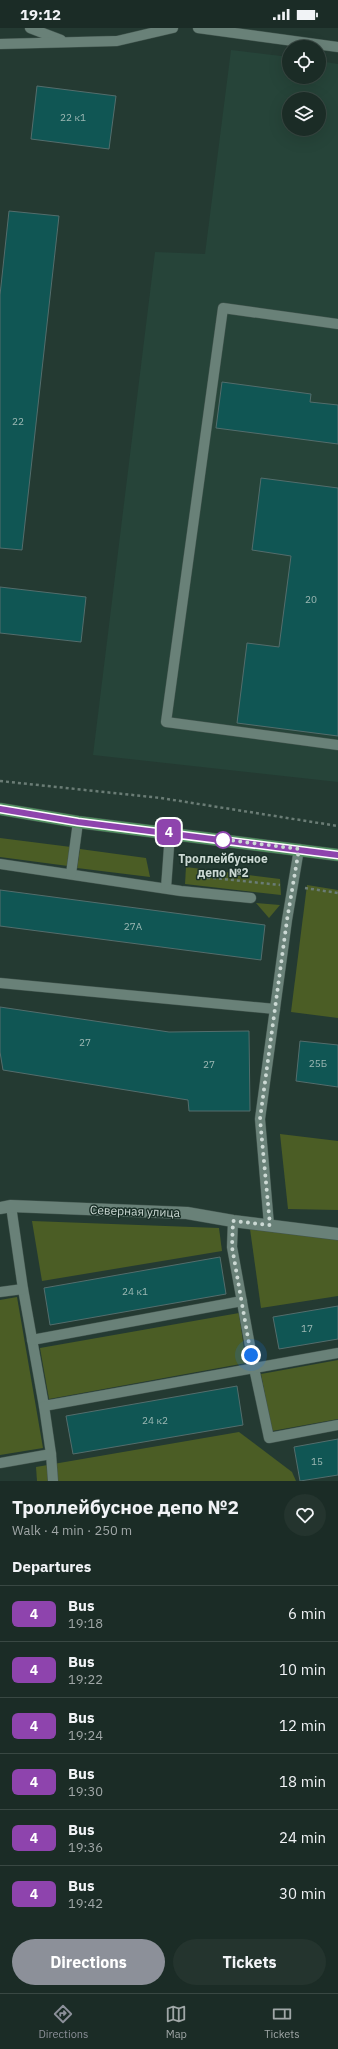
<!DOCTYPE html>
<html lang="en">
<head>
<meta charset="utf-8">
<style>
	:root { --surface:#1b2c26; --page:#24342e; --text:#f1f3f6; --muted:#a0a7a7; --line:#394843; --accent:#8c9099 }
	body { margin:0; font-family:"IBM Plex Sans",sans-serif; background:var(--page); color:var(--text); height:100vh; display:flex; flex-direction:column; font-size:15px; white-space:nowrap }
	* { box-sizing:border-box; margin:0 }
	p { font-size:13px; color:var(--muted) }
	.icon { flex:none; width:22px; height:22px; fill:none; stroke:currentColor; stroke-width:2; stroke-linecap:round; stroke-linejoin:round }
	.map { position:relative; height:1453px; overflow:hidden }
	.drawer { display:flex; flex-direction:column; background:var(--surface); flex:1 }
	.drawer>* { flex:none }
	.badge { padding:0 8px; border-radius:6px; font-size:14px; line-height:26px }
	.fabs { position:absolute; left:282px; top:12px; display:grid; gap:8px }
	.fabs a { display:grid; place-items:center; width:44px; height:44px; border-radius:50%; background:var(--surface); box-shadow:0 4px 16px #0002,0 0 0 1px var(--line); font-size:20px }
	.you { position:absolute; width:20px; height:20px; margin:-10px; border:3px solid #fff; border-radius:50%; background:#1a73e8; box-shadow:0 0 0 6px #1a73e833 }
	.map>.badge { position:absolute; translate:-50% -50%; box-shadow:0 0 0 2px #fff }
	h2 { padding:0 12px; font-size:15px; line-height:36px }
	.round { display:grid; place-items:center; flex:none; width:42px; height:42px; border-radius:21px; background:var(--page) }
	.overview { display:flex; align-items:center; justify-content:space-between; height:68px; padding:0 12px }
	h1 { font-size:19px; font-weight:800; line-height:30px }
	.cta { display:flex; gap:8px; margin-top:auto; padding:8px 12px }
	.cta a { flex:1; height:46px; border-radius:24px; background:var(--accent); color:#fff; font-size:16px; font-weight:800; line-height:46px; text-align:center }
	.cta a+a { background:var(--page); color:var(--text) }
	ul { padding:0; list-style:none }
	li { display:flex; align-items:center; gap:12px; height:56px; padding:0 12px; border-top:1px solid var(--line) }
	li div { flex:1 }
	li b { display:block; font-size:15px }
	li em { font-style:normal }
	li .badge { min-width:44px; font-weight:700; text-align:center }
	.status { display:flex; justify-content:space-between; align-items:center; height:28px; padding:0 20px; background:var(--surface); direction:ltr }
	.status svg { height:11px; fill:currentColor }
	.tabs { display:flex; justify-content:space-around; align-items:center; height:56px; border-top:1px solid var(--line); background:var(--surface); font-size:11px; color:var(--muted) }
	.tabs a { display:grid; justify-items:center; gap:2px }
	.tabs .active { color:var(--accent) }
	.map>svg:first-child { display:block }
	.built { fill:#264439; fill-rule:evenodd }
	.green { fill:#4b5d25 }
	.building { fill:#105654; stroke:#536d6c }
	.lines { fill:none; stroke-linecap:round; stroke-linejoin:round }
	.service-casing { stroke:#42554e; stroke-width:11 }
	.minor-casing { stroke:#42554e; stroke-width:13 }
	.primary-casing { stroke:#42554e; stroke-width:13 }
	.path { stroke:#6a7c75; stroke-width:2.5; stroke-dasharray:3 3; stroke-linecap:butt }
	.service { stroke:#698178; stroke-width:10 }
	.minor { stroke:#698178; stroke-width:12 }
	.primary { stroke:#508f5f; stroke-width:12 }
	.line-casing { stroke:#fff; stroke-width:9 }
	.line { stroke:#8e44ad; stroke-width:6 }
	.walk { stroke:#ccd9d4; stroke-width:4; stroke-dasharray:0 7.2 }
	.stop-dot { fill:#fff; stroke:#8e44ad; stroke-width:2 }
	.labels { text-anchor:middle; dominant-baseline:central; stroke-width:3; stroke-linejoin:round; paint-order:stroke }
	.number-label { font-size:10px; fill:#9db8b4 }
	.stop-label { font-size:12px; font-weight:bold; fill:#ccd9d4; stroke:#1a3028 }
	.street-label { font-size:12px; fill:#ccd9d4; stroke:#1a3028 }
</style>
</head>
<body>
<div class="status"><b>19:12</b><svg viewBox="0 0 49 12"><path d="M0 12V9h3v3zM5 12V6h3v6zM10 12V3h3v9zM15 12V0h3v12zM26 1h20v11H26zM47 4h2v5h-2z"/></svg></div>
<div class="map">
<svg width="338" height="1453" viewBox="0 0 338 1453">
	<rect width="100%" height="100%" fill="#243a32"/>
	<path class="built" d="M231,22L289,29V49H319V33L338,36V754L93,727L155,224L205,226ZM289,71H319V101H289Z"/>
	<g class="green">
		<polygon points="0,810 71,819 68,838 0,829"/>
		<polygon points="80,821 146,830 150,849 77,840"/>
		<polygon points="186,839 280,851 281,867 185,856"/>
		<polygon points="307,857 338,862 338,990 291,984"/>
		<polygon points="256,875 280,877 269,890"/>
		<polygon points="280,1106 338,1113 338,1182 288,1181"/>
		<polygon points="32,1193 219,1200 222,1223 42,1253"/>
		<polygon points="250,1201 338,1203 338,1268 261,1280"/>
		<polygon points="17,1269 43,1420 0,1427 0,1272"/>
		<polygon points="239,1285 246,1335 49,1371 40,1320"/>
		<polygon points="338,1332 338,1391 272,1403 261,1346"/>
		<polygon points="239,1404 292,1444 296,1453 37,1453 36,1439"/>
	</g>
	<g class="building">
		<polygon points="37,58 116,68 109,121 31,111"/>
		<polygon points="9,183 59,188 22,522 0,520 0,267"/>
		<polygon points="222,354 311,366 310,374 338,377 338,416 216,400"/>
		<polygon points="261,450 338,460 338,708 237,695 247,615 279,619 291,528 252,522"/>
		<polygon points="0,559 86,569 81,614 0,605"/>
		<polygon points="0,862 265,897 261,932 0,898"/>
		<polygon points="0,979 169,1004 249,1003 250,1083 189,1083 188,1072 3,1042 0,1024"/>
		<polygon points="300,1013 338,1017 338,1059 296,1053"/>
		<polygon points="220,1229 226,1266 50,1297 44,1260"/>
		<polygon points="338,1278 338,1311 279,1321 273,1289"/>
		<polygon points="237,1358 243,1397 73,1426 66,1388"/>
		<polygon points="338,1411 338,1447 300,1453 294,1419"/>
	</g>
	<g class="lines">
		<defs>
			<g id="service">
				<polyline points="30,0 61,12"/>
				<polyline points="198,0 338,19"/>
				<polyline points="0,16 117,13 173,0"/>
				<polyline points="338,296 223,280 166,694 338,717"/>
				<polyline points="0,836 181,863 251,870"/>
				<polyline points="71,846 78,794"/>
				<polyline points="166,860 170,805"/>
				<polyline points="0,955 275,981"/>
				<polyline points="233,1193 232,1219 254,1340 269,1410 338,1397"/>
				<polyline points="269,1197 260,1091 287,892 299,821"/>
				<polyline points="23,1261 44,1378 338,1325"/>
				<polyline points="0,1264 23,1261 11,1178"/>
				<polyline points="32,1312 242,1273"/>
				<polyline points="51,1426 53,1453"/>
				<polyline points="0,1435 51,1426 44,1378"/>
			</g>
			<polyline id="minor" points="0,1180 11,1178 187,1185 233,1193 338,1206"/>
			<polyline id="primary" points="0,781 78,794 338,827"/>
		</defs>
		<use href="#service" class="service-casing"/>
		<use href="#minor" class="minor-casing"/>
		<use href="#primary" class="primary-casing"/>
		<g class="path">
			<polyline points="0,753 161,770 338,798"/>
			<polyline points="201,850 214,850 280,857"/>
			<polyline points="305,860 338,865"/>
		</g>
		<use href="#service" class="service"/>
		<use href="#minor" class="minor"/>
		<use href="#primary" class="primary"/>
	</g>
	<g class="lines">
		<defs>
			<polyline id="line" points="0,781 78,794 338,827"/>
		</defs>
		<use href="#line" class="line-casing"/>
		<use href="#line" class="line"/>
		<polyline class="walk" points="223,812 221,811 299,821 287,892 260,1091 270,1197 233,1193 232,1219 251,1327"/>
	</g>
	<circle class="stop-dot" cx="223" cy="812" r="8"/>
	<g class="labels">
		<g class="number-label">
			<text x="73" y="89">22 к1</text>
			<text x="18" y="393">22</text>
			<text x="311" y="571">20</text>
			<text x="133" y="898">27А</text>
			<text x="85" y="1014">27</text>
			<text x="318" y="1035">25Б</text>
			<text x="209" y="1036">27</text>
			<text x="135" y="1263">24 к1</text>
			<text x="307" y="1300">17</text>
			<text x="155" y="1392">24 к2</text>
			<text x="317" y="1433">15</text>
		</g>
		<g class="stop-label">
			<text x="223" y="830">Троллейбусное<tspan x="223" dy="14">депо №2</tspan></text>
		</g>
		<g class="street-label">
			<text transform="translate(135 1183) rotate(2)">Северная улица</text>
		</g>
	</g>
</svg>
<div class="fabs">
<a><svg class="icon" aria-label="locate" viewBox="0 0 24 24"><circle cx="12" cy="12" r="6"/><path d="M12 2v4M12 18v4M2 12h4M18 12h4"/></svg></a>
<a><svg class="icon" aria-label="layers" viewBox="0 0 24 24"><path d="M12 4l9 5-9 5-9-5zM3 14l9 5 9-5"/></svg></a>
</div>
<div class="you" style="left:251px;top:1327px"></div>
<b class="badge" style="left:169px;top:804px;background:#8e44ad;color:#fff">4</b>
</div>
<section class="drawer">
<div class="overview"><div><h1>Троллейбусное депо №2</h1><p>Walk · 4 min · 250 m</p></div><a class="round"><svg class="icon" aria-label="heart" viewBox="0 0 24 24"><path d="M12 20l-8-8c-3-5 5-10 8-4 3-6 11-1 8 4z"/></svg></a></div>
<h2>Departures</h2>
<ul>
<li><span class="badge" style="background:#8e44ad;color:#fff">4</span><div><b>Bus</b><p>19:18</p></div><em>6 min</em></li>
<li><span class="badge" style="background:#8e44ad;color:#fff">4</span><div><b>Bus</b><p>19:22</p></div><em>10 min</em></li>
<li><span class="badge" style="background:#8e44ad;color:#fff">4</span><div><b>Bus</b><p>19:24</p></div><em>12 min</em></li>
<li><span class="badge" style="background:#8e44ad;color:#fff">4</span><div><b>Bus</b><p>19:30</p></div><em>18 min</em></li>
<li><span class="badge" style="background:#8e44ad;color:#fff">4</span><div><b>Bus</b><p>19:36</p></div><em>24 min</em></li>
<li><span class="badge" style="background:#8e44ad;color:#fff">4</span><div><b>Bus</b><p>19:42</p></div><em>30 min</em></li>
</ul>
<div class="cta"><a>Directions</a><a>Tickets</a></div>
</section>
<nav class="tabs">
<a class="active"><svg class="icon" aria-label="directions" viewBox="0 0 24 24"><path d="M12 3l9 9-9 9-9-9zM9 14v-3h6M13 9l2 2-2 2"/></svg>Directions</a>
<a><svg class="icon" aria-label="map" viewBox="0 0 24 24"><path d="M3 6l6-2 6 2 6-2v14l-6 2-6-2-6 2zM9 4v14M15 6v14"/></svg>Map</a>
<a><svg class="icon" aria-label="tickets" viewBox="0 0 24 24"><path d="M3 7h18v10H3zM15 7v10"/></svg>Tickets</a>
</nav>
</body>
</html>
